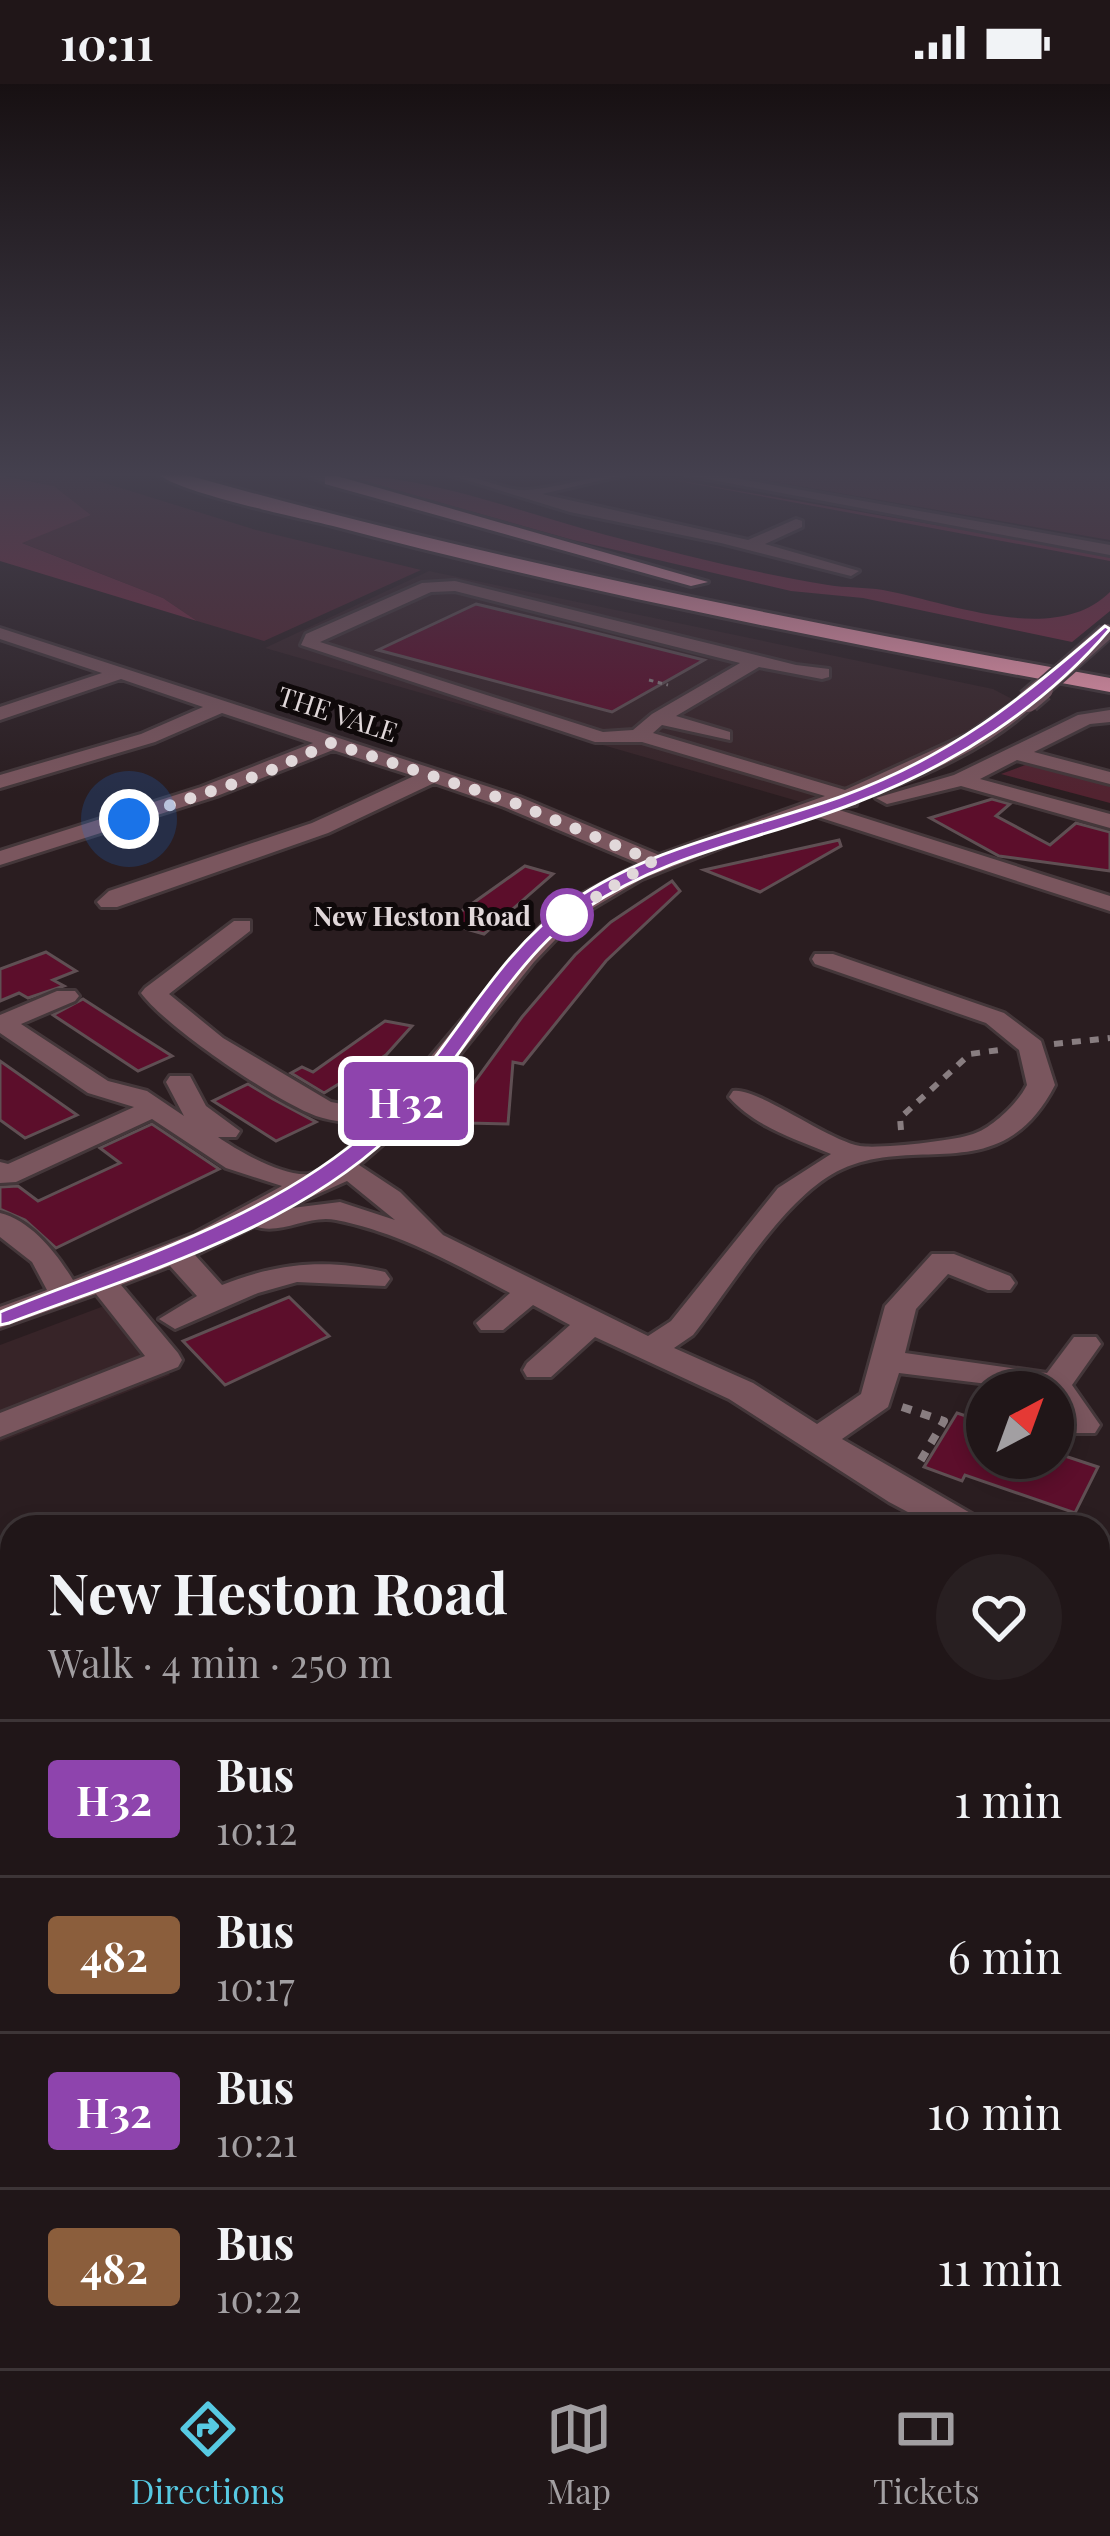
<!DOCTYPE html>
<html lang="en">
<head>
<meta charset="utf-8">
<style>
	:root { --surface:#201618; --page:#281f21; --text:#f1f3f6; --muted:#a29fa2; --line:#3d3537; --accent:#57c9e2 }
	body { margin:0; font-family:"Playfair Display",serif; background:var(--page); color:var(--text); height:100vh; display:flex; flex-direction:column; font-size:45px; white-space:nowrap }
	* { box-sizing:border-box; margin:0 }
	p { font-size:39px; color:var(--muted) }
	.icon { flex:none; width:66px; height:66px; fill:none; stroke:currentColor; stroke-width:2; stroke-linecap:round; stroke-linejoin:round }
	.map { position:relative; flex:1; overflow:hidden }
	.side { position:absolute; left:0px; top:1431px; width:1110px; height:855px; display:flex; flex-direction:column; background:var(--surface); border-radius:36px 36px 0 0; box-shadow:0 6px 18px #0003,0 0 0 3px var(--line) }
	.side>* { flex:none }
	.badge { padding:0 24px; border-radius:9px; font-size:42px; line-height:78px }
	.needle { width:78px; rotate:41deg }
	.fabs { position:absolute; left:966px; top:1287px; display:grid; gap:24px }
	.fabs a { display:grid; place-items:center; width:108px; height:108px; border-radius:50%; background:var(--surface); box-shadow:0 6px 18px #0003,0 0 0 3px var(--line); font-size:60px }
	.you { position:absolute; width:60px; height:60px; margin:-30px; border:9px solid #fff; border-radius:50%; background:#1a73e8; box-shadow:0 0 0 18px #1a73e833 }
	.map>.badge { position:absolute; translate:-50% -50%; box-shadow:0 0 0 6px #fff }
	.round { display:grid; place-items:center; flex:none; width:126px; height:126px; border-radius:63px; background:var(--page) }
	.head { display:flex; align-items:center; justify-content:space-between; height:204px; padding:0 48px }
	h1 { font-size:57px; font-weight:700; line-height:90px }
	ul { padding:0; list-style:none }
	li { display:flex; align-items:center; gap:36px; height:156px; padding:0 48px; border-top:3px solid var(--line) }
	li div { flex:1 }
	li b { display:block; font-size:45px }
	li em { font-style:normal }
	li .badge { min-width:132px; font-weight:700; text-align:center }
	.status { display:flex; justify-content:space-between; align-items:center; height:84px; padding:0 60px; background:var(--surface); direction:ltr }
	.status svg { height:33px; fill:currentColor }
	.menu { display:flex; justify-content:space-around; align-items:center; height:168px; border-top:3px solid var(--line); background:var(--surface); font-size:33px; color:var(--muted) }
	.menu a { display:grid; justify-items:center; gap:6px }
	.menu .selected { color:var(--accent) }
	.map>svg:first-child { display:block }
	.built { fill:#372428 }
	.green { fill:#522330 }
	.forest { fill:#7a2c44 }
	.building { fill:#5c0e2b; stroke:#5f4f53; stroke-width:3 }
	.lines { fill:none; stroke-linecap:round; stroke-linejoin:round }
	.minor-casing { stroke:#44373a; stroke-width:6 }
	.highway-casing { stroke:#44373a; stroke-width:6 }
	.path-far2 { stroke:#887d80; stroke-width:3; stroke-dasharray:4.5 4.5; stroke-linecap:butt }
	.path-far1 { stroke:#887d80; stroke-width:6; stroke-dasharray:9 9; stroke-linecap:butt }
	.path { stroke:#887d80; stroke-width:8; stroke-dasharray:10 10; stroke-linecap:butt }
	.minor { fill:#7a565e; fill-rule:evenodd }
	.highway { fill:#f89db4; fill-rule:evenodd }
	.minor-bridge-far1-casing { stroke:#44373a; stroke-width:20; stroke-linecap:butt }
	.minor-bridge-casing { stroke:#44373a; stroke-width:27; stroke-linecap:butt }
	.minor-bridge-far1 { stroke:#7a565e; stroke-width:16 }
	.minor-bridge { stroke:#7a565e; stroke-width:22 }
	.line { fill:#8e44ad; stroke:#fff; stroke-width:3 }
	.walk { stroke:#e1d8da; stroke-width:12; stroke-dasharray:0 21.6 }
	.stop-dot { fill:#fff; stroke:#8e44ad; stroke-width:6 }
	.labels { text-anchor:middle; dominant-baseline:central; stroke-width:10; stroke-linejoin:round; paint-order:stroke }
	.far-street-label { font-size:27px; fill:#e1d8da; stroke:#0f090a }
	.far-stop-label { font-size:27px; font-weight:bold; fill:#e1d8da; stroke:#0f090a; text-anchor:end }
</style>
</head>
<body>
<div class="status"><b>10:11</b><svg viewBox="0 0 49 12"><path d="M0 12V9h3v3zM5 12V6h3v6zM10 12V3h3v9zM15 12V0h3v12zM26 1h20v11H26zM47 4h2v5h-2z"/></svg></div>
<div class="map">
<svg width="1110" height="2284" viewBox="0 0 1110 2284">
	<rect width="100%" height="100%" fill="#2a1d20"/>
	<g class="built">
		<polygon points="429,487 993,605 1012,615 957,656 808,720 265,564"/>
		<polygon points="112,1219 170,1291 0,1358 0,1261"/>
	</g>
	<g class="green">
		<polygon points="7,391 79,391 256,446 421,486 264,557 197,537 163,514 20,458 91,431 54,402"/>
		<polygon points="736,391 1110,391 1110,456"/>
		<polygon points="1033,678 1110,698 1110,719 1001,690"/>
		<polygon points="1098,1820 1110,1822 1110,2198 1098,2106"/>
	</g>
	<g class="forest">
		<polygon points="0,391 54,402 91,431 22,459 163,514 197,537 0,477"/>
		<path d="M342,391C428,391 522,429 606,451C679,470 754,489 828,501C846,504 865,503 883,506C948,518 1055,563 1110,508V527L1072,558L863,514L791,507L573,456Z"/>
		<polygon points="646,391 1110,471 1110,477"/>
	</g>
	<g class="building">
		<polygon points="476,520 576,544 704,576 612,628 378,566"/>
		<polygon points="992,715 1010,720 996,732 1050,761 1076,739 1110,748 1110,787 999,772 930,734"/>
		<polygon points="839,756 841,762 760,808 704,786"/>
		<polygon points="525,782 553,790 484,850 445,839"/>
		<polygon points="672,797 680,807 606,877 523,980 513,978 508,1040 468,1039 473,1000 522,933 575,871 611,838"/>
		<polygon points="46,868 76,887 53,896 64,902 28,914 19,909 0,917 0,885"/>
		<polygon points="83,915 139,951 172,972 138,987 53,931"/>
		<polygon points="385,937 412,942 386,971 324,1009 291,989 302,983 313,988"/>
		<polygon points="0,977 77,1031 25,1054 0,1036"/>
		<polygon points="248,1000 273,1015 316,1038 276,1057 213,1017"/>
		<polygon points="152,1040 219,1085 56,1164 25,1136 0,1125 0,1103 18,1102 38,1117 120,1079 100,1064"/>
		<polygon points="289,1213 329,1252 225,1301 183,1257"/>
		<polygon points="957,1329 987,1339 987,1374 1053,1374 1053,1368 1098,1383 1075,1429 965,1391 962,1397 924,1383"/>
	</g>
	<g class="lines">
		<defs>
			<g id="minor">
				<polygon points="305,391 328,391 339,396 331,401"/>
				<path d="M450,391C478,390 505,408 528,406C558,404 591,391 624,391L542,410L748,456L796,435L802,437V443L765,460L859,487L851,492L721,459L570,428Z"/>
				<polygon points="686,391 717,391 1110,461 1110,471"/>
				<path d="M455,497L796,581L829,585V593L822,595L759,583L676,632L730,648V656L662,641L653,649L845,706L968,650L1021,613L1038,617C992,664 919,694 858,715L856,721L833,724L1110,812V827L812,731L755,750L642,795L576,834L534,878L397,1048L359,1081L400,1108L443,1151L648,1252L671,1237L778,1104L831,1070C796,1055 755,1043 729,1013L733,1007C755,1002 827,1056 860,1062C879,1065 954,1057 973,1050C992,1044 1018,1019 1027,1001L1019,966L986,939L815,880L812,875L815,870H833L1004,929L1041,957L1055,1001C1001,1105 920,1050 842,1085C785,1111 732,1202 693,1251L674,1264L753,1299L817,1340L861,1310L885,1222L932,1170H954L1010,1192L1015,1199L1010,1206H988L948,1190L916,1225L905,1269L1047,1289L1074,1253H1096L1101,1260L1072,1301L1100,1341L1095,1349H1071L1053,1323V1308L899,1289L888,1323L842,1355L979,1434L984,1443H936L889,1418L729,1315L595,1253L551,1293H527L523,1286L527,1279L570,1241L533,1221L503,1246H481L476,1239L510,1209C455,1180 398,1148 336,1136C309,1130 280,1152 254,1142L195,1171L222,1201C277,1179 327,1174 385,1188L390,1195L385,1202L297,1198L258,1209L175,1245L159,1235L197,1212L170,1182L121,1201L178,1269L182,1276L178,1283L0,1353V1329L145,1272L96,1210L0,1244V1223L47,1206L32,1178L0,1153V1129C32,1137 57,1170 73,1196L195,1149L282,1102L226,1084L152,1035L16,1098L0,1099V1078L8,1080L134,1023L88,1009L0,949V931L57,907H75L79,912L75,917L21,940L108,997L147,1007L184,1032L166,998L170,992H190L206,1022L240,1047L236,1053H218C238,1067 284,1093 309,1090C328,1087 357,1055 372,1042C354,1039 334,1038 316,1032C275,1017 167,944 141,909L145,904L234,837H250V847L169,910L223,954L331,1018L384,1028L548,834L571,816L640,780L504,723L434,699L328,749L117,823H101L97,818L109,807L312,739L414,692L333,666L217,712L0,781V767L201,703L313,659L222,629L155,658L0,704V691L141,650L203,623L121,595L0,636V623L102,589L0,555V544L520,713L659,771L825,712L642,658H595L301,561L306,550L422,499ZM455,507L740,579L652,630L633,646L603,648L320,558L431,508ZM347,1097L395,1136L340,1118L284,1125Z"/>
				<polygon points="1110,626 1110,638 1090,640 1034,668 1110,688 1110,700 1017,676 980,695 1110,730 1110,744 961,702 887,720 876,714 954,691 1078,631"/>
				<polygon points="1110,1492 1110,1557 1098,1561 1098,1496"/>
				<polygon points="12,1681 12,1718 0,1722 0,1685"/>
				<polygon points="1098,1889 1110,1893 1110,1934 1098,1930"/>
				<polygon points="163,2274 213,2274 217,2284 159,2284"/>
				<polygon points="1036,2274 1088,2274 1089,2284 1037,2284"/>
			</g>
			<g id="highway">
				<path d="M159,391H187C491,476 799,538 1110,594V608C849,560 589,510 333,442C296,433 185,410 159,391Z"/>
				<polygon points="325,392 337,392 708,498 691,502 325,400"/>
			</g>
		</defs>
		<use href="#minor" class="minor-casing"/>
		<use href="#highway" class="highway-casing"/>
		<polyline class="path-far2" points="649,596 668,601"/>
		<g class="path-far1">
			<polyline points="1054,960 1110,954"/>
			<polyline points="901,1046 900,1034 970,970 999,966"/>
		</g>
		<polyline class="path" points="902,1323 944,1337 918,1381"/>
		<use href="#minor" class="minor"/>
		<use href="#highway" class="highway"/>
		<defs>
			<polyline id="minor-bridge-far1" points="1038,608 1106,548"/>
			<polyline id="minor-bridge" points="1028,617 1042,605"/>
		</defs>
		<use href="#minor-bridge-far1" class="minor-bridge-far1-casing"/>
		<use href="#minor-bridge" class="minor-bridge-casing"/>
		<use href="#minor-bridge-far1" class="minor-bridge-far1"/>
		<use href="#minor-bridge" class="minor-bridge"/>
	</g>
	<linearGradient id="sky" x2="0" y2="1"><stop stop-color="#171012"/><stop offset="0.55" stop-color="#44404e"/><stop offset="1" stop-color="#44404e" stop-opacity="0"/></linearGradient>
	<rect width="1110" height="710" fill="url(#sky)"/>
	<path class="line" d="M1105,542L1110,545C1044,623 954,681 855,719C759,757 674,766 585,825C510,874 456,990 390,1052C287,1148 138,1190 9,1239L0,1241V1228C121,1179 267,1137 373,1043C447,978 488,875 571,818C652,762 748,746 840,713C951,672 1018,618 1105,542Z"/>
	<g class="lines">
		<polyline class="walk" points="129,735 265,689 331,659 512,718 653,777 567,831"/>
	</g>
	<circle class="stop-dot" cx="567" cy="831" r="24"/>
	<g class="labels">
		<g class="far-street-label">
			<text transform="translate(338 629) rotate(18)">THE VALE</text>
		</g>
		<g class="far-stop-label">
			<text x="531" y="831">New Heston Road</text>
		</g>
	</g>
</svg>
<div class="fabs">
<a><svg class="needle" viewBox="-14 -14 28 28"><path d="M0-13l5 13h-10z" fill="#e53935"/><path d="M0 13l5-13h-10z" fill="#a29fa2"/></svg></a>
</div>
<div class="you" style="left:129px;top:735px"></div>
<b class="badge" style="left:406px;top:1017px;background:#8e44ad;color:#fff">H32</b>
<section class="side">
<div class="head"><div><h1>New Heston Road</h1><p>Walk · 4 min · 250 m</p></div><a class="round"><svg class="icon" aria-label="heart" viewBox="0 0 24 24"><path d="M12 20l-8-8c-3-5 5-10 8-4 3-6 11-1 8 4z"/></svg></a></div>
<ul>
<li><span class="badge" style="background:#8e44ad;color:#fff">H32</span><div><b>Bus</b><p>10:12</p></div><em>1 min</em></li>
<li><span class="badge" style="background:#8b5e3c;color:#fff">482</span><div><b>Bus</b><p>10:17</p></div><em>6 min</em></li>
<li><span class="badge" style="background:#8e44ad;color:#fff">H32</span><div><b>Bus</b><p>10:21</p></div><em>10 min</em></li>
<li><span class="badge" style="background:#8b5e3c;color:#fff">482</span><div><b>Bus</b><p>10:22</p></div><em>11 min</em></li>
</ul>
</section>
</div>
<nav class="menu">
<a class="selected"><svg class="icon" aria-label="directions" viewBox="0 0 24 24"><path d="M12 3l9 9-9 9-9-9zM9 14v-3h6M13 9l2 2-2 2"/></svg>Directions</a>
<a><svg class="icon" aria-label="map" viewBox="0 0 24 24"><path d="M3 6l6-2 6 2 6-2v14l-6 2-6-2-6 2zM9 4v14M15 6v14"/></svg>Map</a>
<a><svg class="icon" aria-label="tickets" viewBox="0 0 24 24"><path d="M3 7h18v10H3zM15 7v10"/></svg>Tickets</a>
</nav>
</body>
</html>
